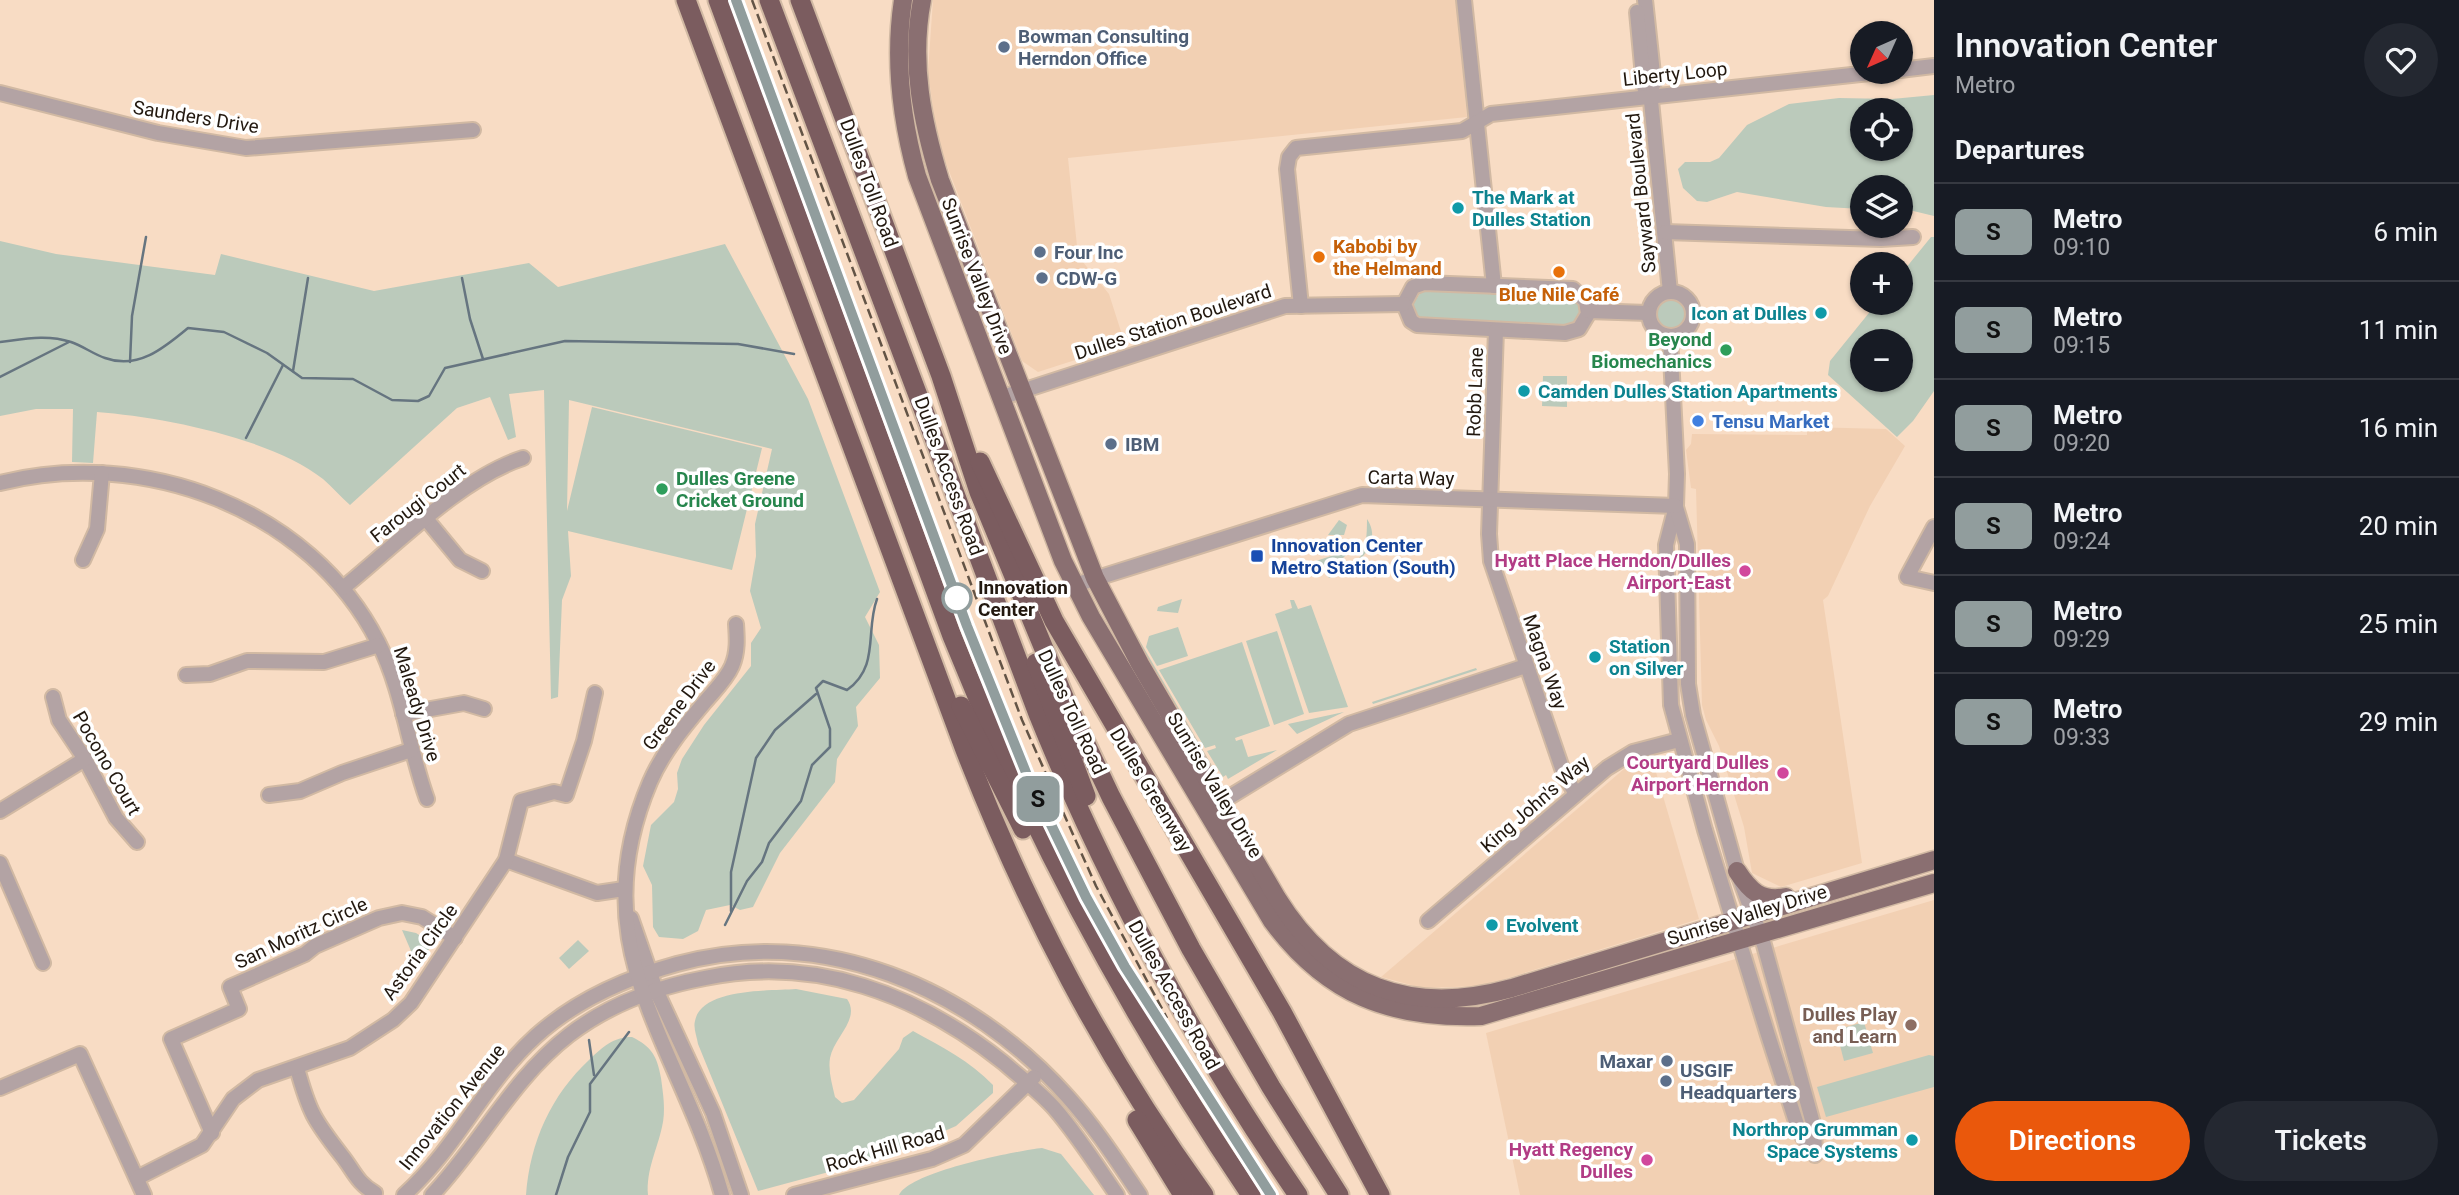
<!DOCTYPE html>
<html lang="en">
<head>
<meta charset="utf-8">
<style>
	:root { --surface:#171b24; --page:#242831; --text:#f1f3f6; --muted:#9ea1a6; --line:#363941; --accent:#ea580c }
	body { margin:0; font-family:Roboto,sans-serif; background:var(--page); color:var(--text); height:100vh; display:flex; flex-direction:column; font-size:26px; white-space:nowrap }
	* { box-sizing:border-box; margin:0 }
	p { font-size:23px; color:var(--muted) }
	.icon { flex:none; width:38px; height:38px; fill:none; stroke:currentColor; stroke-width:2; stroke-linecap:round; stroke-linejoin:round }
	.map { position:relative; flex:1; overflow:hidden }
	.details { display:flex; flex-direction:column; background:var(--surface); width:525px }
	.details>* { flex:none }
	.badge { padding:0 14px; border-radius:10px; font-size:24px; line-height:46px }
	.needle { width:46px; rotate:225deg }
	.tools { position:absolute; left:1850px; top:21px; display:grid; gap:14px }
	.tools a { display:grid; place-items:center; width:63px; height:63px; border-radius:50%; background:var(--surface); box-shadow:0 2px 5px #0004; font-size:35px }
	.map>.badge { position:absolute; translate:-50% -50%; box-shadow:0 0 0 4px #fff }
	h2 { padding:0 21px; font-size:26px; line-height:63px }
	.round { display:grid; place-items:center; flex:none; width:74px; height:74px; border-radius:37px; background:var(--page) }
	.overview { display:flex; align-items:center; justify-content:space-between; height:119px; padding:0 21px }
	h1 { font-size:33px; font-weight:600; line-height:52px }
	.primary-button { display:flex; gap:14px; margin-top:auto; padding:14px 21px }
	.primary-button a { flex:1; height:80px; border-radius:42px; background:var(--accent); color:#fff; font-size:28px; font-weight:600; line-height:80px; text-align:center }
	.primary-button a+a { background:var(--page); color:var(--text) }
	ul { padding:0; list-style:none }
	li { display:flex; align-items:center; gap:21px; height:98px; padding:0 21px; border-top:2px solid var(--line) }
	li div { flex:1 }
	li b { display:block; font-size:26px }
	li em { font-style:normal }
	li .badge { min-width:77px; font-weight:700; text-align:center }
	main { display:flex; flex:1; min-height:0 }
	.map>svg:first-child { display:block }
	.built { fill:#f2d0b3 }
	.green { fill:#bbcabb; fill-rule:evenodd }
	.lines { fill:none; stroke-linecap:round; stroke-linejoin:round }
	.stream { stroke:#667580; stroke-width:2.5 }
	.minor-casing { stroke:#d1b9a3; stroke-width:18 }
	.major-casing { stroke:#d1b9a3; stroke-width:21 }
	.highway-casing { stroke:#d1b9a3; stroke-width:23 }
	.minor { stroke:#b3a3a4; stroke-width:14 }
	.major { stroke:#8a6f71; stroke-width:18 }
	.highway { stroke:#7b5c5f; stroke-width:19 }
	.rail { stroke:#635446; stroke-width:2.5; stroke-dasharray:10 5; stroke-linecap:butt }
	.line-casing { stroke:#fff; stroke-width:16 }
	.line { stroke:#919d9d; stroke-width:10 }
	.service-dot { fill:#5c6f8a; stroke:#fff; stroke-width:2.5 }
	.culture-dot { fill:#0f9aa8; stroke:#fff; stroke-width:2.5 }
	.food-dot { fill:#e8710a; stroke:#fff; stroke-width:2.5 }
	.leisure-dot { fill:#2e9e5b; stroke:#fff; stroke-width:2.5 }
	.shop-dot { fill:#3f7fe0; stroke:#fff; stroke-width:2.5 }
	.transit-dot { fill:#1a4fb4; stroke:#fff; stroke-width:2.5 }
	.hotel-dot { fill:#d1479c; stroke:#fff; stroke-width:2.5 }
	.stop-dot { fill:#fff; stroke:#919d9d; stroke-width:3.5 }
	.education-dot { fill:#8d6e63; stroke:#fff; stroke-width:2.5 }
	.labels { text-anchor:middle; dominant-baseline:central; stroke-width:7; stroke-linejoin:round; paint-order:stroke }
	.service-label { font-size:19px; font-weight:bold; fill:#4e5e75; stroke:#fff; text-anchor:start }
	.street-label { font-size:19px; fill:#22180f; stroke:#fff }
	.culture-label { font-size:19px; font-weight:bold; fill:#0d838f; stroke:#fff; text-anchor:start }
	.food-label { font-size:19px; font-weight:bold; fill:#c56008; stroke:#fff; text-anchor:start }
	.leisure-label { font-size:19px; font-weight:bold; fill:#27864d; stroke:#fff; text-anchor:end }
	.shop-label { font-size:19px; font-weight:bold; fill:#366cbe; stroke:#fff; text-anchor:start }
	.transit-label { font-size:19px; font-weight:bold; fill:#164399; stroke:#fff; text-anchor:start }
	.hotel-label { font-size:19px; font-weight:bold; fill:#b23c85; stroke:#fff; text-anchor:end }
	.stop-label { font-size:19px; font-weight:bold; fill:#22180f; stroke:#fff; text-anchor:start }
	.education-label { font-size:19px; font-weight:bold; fill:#785e54; stroke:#fff; text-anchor:end }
</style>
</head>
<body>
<main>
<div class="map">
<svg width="1934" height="1195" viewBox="0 0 1934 1195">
	<rect width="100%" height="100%" fill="#f8dcc4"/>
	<g class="built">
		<polygon points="933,0 1456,0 1467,117 1068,158 1078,256 1109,294 1125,344 1038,372 1022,361 944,158 936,130 928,72"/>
		<polygon points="1807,427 1886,429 1905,446 1870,506 1828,596 1823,600 1862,863 1781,887 1752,873 1744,827 1719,746 1706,720 1702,705 1696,489 1691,488 1686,450 1691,444 1692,434 1807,435"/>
		<polygon points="1651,755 1699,919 1482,986 1422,988 1381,977 1631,763"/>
		<polygon points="1934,900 1934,1195 1520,1195 1486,1033"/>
	</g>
	<g class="green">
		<path d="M1934,95V216L1901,208L1900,187H1862V209L1826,207L1737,192L1707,202L1697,201L1683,188L1678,169L1685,162H1710L1719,158L1747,125L1789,104L1839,98L1892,99ZM1862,110H1900V149H1862Z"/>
		<path d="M1931,237H1934V391L1913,421L1897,437L1828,375L1830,361L1877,303H1900L1901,274ZM1862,341H1900V380H1862Z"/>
		<path d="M0,241L56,254L215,275L221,254L374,291L529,263L558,287L725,244L808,399L880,592L865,617L879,645L880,678L856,707L858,726L837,759L835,782L780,853L753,907L740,910L730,905L706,910L698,931L683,939L659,937L653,927L652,885L643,866L651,825L674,802L678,789L677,773L682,759L704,725L751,666V643L761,628L750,591L756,556L755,524L772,449L569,400L567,511L592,407L762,448L732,570L568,531L571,576L562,600L558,697L551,699L544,390L509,394L516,437L508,440L490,397L457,408L350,505C341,497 332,487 323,479C271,438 162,417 97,412L93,463L72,462L73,409H36L0,416Z"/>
		<polygon points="1422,290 1571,295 1581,306 1581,319 1571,326 1427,320 1418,318 1412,306"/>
		<circle cx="1671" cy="313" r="16"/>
		<polygon points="1543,376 1567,376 1567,407 1542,406"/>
		<path d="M1367,519C1385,546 1352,570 1329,578L1328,576C1363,564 1367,554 1367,519Z"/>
		<polygon points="1339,520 1347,525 1344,535 1328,535"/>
		<polygon points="1352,549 1341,560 1317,568 1313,562"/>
		<polygon points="1182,599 1178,613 1157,611 1158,607"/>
		<polygon points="1290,600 1294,600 1298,609 1311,605 1348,707 1309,713 1275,614 1292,608"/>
		<polygon points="1126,617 1219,778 1217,780 1124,619"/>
		<polygon points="1178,627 1188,656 1157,666 1146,647 1149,636"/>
		<polygon points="1277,631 1304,714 1274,725 1246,641"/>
		<polygon points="1242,642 1270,726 1235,738 1236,741 1242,739 1248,757 1277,750 1228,779 1226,775 1223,777 1207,751 1216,748 1215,745 1205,748 1159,670"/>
		<polygon points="1476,668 1477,670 1373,704 1372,702"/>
		<polygon points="1344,712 1297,734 1288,724"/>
		<polygon points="402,930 416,933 433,944 417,965"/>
		<polygon points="578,940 589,951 569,969 559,958"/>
		<path d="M796,989L847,999C861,1019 834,1037 830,1058C828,1071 832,1084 835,1097L842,1103L854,1100L899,1049L903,1038L913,1031C942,1047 970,1061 993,1085V1093L956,1126L888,1156L758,1191L698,1044C697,1037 693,1028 695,1021C701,988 770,991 796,989Z"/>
		<polygon points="1864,1022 1873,1053 1844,1061 1836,1030"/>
		<path d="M632,1037C652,1047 657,1056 661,1078C663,1094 666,1110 662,1127C657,1150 646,1170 648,1195H526C530,1142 551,1095 590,1059C603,1047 613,1037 632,1037Z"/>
		<polygon points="1929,1055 1934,1056 1934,1087 1826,1117 1817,1087"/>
		<path d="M1042,1148L1061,1154L1094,1195H899C909,1172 1015,1151 1042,1148Z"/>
	</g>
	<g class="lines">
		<g class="stream">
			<polyline points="462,278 470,319 483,359"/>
			<path d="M0,342C24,339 47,334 71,342C83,346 93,354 105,358C138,370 164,348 188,328L224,332L267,353L302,378L353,379L392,400L418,401L429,396L445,368L565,341L738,344L794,354"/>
			<polyline points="130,362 132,316 146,237"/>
			<polyline points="293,371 308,278"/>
			<polyline points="0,377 69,342"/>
			<polyline points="246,438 283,365"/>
			<polyline points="731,911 731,872 756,758 775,730 816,694"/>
			<path d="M725,925L747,881L762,862L769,843L801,801L812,765L830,747V729L816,688L823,681L847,690C880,667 865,631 877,599"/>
			<polyline points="589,1040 594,1075"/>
			<polyline points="556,1195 568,1157 590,1112 590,1084 629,1032"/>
		</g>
		<defs>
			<g id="minor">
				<polyline points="1464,0 1494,286"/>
				<polyline points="1645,0 1654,83 1650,91 1670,292"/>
				<polyline points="1637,12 1644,87 1650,91"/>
				<polyline points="1900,70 1934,66"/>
				<polyline points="0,93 158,133 246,148 473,130"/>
				<polyline points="1665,232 1881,239 1913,237"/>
				<polygon points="1424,283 1573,289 1586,301 1588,314 1579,329 1565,333 1417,325 1411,321 1404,304 1413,287"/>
				<circle cx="1671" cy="314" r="22"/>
				<polyline points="1301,306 1287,169 1289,157 1296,148 1462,131 1491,114 1879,72"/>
				<polyline points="1588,311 1648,313"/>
				<polyline points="1496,330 1489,534 1491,561 1564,774 1576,794"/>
				<polyline points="1670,337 1677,474 1676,506 1666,545 1671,705 1705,830 1768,1035 1799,1131 1815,1155"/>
				<polyline points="1000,398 1285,306 1404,304"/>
				<path d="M0,483C143,447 310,508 378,642C403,691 408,747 427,799"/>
				<polyline points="1676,507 1687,544 1688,684 1693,715 1737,871 1764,945 1814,1127 1815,1153"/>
				<polyline points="427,520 460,560 482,571"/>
				<polyline points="1934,527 1907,577 1934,583"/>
				<polyline points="83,560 97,529 102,473"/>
				<polyline points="1075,585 1362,495 1676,506"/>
				<path d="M343,588C395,546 461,478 523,458"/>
				<polyline points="186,675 210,674 247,661 324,662 379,645"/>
				<polyline points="53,697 59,720 85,759 116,818 137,842"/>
				<polyline points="403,714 464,703 484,709"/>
				<polyline points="269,795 300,791 342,773 411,750"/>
				<polyline points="1213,807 1349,724 1526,666"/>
				<polyline points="0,811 85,759"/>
				<polyline points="506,860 597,893 624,889"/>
				<polyline points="0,863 43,963"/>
				<polyline points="631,918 656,990 713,1113 741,1195"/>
				<polyline points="1428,921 1607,768 1633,752 1679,740"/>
				<path d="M297,1068C309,1112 314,1120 342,1156C354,1171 357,1183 375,1193"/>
				<polyline points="0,1088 80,1054 144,1195"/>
				<polyline points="212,1133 171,1039 239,1009 230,987 305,954 315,946 379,918 402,913 422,917 455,938"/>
				<polyline points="137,1178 202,1145 233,1099 258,1080 350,1048 393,1020 411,1003 506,860 521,801 554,792 566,795 584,741 595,693"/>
				<path d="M404,1195C456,1149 484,1083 536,1036C575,1001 626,978 677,964C822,924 970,987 1068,1097C1095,1127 1117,1161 1140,1195"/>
				<path d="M432,1195C481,1143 512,1079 569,1035C608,1005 657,987 705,978C815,955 918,994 1004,1063C1021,1078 1040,1092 1055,1109C1078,1136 1097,1166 1117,1195"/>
				<path d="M722,1195C679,1042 579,949 650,782C663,752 683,728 704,703C713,692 726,680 732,666C738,652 737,638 736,624"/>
				<polyline points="794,1195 932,1159 964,1145 1034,1077"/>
			</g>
			<g id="major">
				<path d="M903,0C894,59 901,118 917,176L1063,561L1091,617L1272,921C1327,995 1390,1019 1481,1016L1934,883"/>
				<path d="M922,0C910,62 922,121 940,180L1095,578L1140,664L1277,898C1333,988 1411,1016 1512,988L1934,860"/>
				<path d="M1737,871C1750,891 1761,902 1786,897"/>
			</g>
			<g id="highway">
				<path d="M686,0L965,750C1028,911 1103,1055 1204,1195"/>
				<path d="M718,0L952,636C1031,833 1132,1019 1251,1195"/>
				<path d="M769,0L1038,714C1107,884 1194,1043 1298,1195"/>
				<polyline points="800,0 941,376 979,492 1066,702 1111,797 1191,949 1271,1087 1339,1195"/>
				<polyline points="980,462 1054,621 1282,1012 1380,1195"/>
				<polyline points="1036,663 1086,796"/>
				<polyline points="961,706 1023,829"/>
				<polyline points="1137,1120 1183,1195"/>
			</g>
		</defs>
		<use href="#minor" class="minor-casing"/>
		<use href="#major" class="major-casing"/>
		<use href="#highway" class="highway-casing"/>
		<use href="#minor" class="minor"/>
		<use href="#major" class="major"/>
		<use href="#highway" class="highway"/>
		<g class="rail">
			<path d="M736,0L986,675C1015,751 1048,826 1086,898C1140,1001 1206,1098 1271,1195"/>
			<polyline points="752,0 1022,720 1096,886 1167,1018"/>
		</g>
	</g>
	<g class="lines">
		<defs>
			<polyline id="line" points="736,0 967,626 1027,775 1086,897 1125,967 1271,1195"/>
		</defs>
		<use href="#line" class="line-casing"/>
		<use href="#line" class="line"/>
	</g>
	<g class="service-dot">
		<circle cx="1004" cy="47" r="7"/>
		<circle cx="1040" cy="252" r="7"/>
		<circle cx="1042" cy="278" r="7"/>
		<circle cx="1111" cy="444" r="7"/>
		<circle cx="1667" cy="1061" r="7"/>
		<circle cx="1666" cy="1081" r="7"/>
	</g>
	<g class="culture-dot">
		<circle cx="1458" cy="208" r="7"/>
		<circle cx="1821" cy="313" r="7"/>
		<circle cx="1524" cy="391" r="7"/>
		<circle cx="1595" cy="657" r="7"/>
		<circle cx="1492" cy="925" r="7"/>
		<circle cx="1912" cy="1140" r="7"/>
	</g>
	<g class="food-dot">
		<circle cx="1319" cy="257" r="7"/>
		<circle cx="1559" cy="272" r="7"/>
	</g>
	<g class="leisure-dot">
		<circle cx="1726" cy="350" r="7"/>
		<circle cx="662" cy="489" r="7"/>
	</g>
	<circle class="shop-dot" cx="1698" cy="421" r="7"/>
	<rect class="transit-dot" x="1250" y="549" width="14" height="14" rx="3.5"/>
	<g class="hotel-dot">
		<circle cx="1745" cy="571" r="7"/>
		<circle cx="1783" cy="773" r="7"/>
		<circle cx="1647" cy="1160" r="7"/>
	</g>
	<circle class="stop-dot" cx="957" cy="598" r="14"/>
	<circle class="education-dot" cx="1911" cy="1025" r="7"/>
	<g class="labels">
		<g class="service-label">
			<text x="1018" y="36">Bowman Consulting<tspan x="1018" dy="22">Herndon Office</tspan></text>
			<text x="1054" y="252">Four Inc</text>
			<text x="1056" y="278">CDW-G</text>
			<text x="1125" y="444">IBM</text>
			<text x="1653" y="1061" text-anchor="end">Maxar</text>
			<text x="1680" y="1070">USGIF<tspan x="1680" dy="22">Headquarters</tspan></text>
		</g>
		<g class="street-label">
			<text transform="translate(1675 74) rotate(-6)">Liberty Loop</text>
			<text transform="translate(196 117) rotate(9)">Saunders Drive</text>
			<text transform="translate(869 183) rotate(70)">Dulles Toll Road</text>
			<text transform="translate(1641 193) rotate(-96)">Sayward Boulevard</text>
			<text transform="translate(977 276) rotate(69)">Sunrise Valley Drive</text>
			<text transform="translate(1173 322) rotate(-18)">Dulles Station Boulevard</text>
			<text transform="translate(1475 392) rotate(-88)">Robb Lane</text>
			<text transform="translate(949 476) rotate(70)">Dulles Access Road</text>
			<text transform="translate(1411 478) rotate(1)">Carta Way</text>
			<text transform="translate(418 503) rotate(-38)">Farougi Court</text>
			<text transform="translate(1545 662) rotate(71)">Magna Way</text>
			<text transform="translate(417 704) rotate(73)">Maleady Drive</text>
			<text transform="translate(679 705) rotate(-53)">Greene Drive</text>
			<text transform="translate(1072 712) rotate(65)">Dulles Toll Road</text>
			<text transform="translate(107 763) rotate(60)">Pocono Court</text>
			<text transform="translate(1215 785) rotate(59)">Sunrise Valley Drive</text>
			<text transform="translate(1151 790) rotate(59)">Dulles Greenway</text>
			<text transform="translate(1535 804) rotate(-41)">King John's Way</text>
			<text transform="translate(1747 915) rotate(-17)">Sunrise Valley Drive</text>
			<text transform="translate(301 933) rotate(-25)">San Moritz Circle</text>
			<text transform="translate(420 952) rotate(-54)">Astoria Circle</text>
			<text transform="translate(1174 995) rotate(61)">Dulles Access Road</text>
			<text transform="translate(452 1107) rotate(-51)">Innovation Avenue</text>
			<text transform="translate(885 1149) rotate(-16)">Rock Hill Road</text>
		</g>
		<g class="culture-label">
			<text x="1472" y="197">The Mark at<tspan x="1472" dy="22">Dulles Station</tspan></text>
			<text x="1807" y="313" text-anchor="end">Icon at Dulles</text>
			<text x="1538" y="391">Camden Dulles Station Apartments</text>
			<text x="1609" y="646">Station<tspan x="1609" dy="22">on Silver</tspan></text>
			<text x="1506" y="925">Evolvent</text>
			<text x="1898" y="1129" text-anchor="end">Northrop Grumman<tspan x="1898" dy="22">Space Systems</tspan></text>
		</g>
		<g class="food-label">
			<text x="1333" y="246">Kabobi by<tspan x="1333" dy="22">the Helmand</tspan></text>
			<text x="1559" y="294" text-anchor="middle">Blue Nile Café</text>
		</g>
		<g class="leisure-label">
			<text x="1712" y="339">Beyond<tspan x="1712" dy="22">Biomechanics</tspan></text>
			<text x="676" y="478" text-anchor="start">Dulles Greene<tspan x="676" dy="22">Cricket Ground</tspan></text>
		</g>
		<g class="shop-label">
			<text x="1712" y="421">Tensu Market</text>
		</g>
		<g class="transit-label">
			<text x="1271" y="545">Innovation Center<tspan x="1271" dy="22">Metro Station (South)</tspan></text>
		</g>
		<g class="hotel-label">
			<text x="1731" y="560">Hyatt Place Herndon/Dulles<tspan x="1731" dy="22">Airport-East</tspan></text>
			<text x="1769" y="762">Courtyard Dulles<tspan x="1769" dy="22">Airport Herndon</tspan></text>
			<text x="1633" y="1149">Hyatt Regency<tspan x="1633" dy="22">Dulles</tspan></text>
		</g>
		<g class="stop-label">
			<text x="978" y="587">Innovation<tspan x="978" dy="22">Center</tspan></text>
		</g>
		<g class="education-label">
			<text x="1897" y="1014">Dulles Play<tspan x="1897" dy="22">and Learn</tspan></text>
		</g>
	</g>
</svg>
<div class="tools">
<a><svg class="needle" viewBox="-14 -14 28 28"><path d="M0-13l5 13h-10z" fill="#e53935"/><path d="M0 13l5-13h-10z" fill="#9ea1a6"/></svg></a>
<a><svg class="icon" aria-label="locate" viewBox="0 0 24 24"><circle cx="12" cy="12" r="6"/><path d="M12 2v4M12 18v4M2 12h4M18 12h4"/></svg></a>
<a><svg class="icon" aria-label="layers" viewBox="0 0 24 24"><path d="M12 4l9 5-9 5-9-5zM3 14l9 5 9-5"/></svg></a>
<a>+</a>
<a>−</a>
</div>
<b class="badge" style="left:1038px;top:799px;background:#919d9d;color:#111">S</b>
</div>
<section class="details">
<div class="overview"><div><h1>Innovation Center</h1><p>Metro</p></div><a class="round"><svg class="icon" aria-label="heart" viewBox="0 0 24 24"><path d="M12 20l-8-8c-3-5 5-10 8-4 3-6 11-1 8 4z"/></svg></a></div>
<h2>Departures</h2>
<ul>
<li><span class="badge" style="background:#919d9d;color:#111">S</span><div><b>Metro</b><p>09:10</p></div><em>6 min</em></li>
<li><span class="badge" style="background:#919d9d;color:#111">S</span><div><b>Metro</b><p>09:15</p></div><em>11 min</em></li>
<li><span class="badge" style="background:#919d9d;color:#111">S</span><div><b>Metro</b><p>09:20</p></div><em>16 min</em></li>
<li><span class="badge" style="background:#919d9d;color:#111">S</span><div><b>Metro</b><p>09:24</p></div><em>20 min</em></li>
<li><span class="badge" style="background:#919d9d;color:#111">S</span><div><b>Metro</b><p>09:29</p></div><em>25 min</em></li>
<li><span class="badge" style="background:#919d9d;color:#111">S</span><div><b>Metro</b><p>09:33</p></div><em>29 min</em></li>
</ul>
<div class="primary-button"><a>Directions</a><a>Tickets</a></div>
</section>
</main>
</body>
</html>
